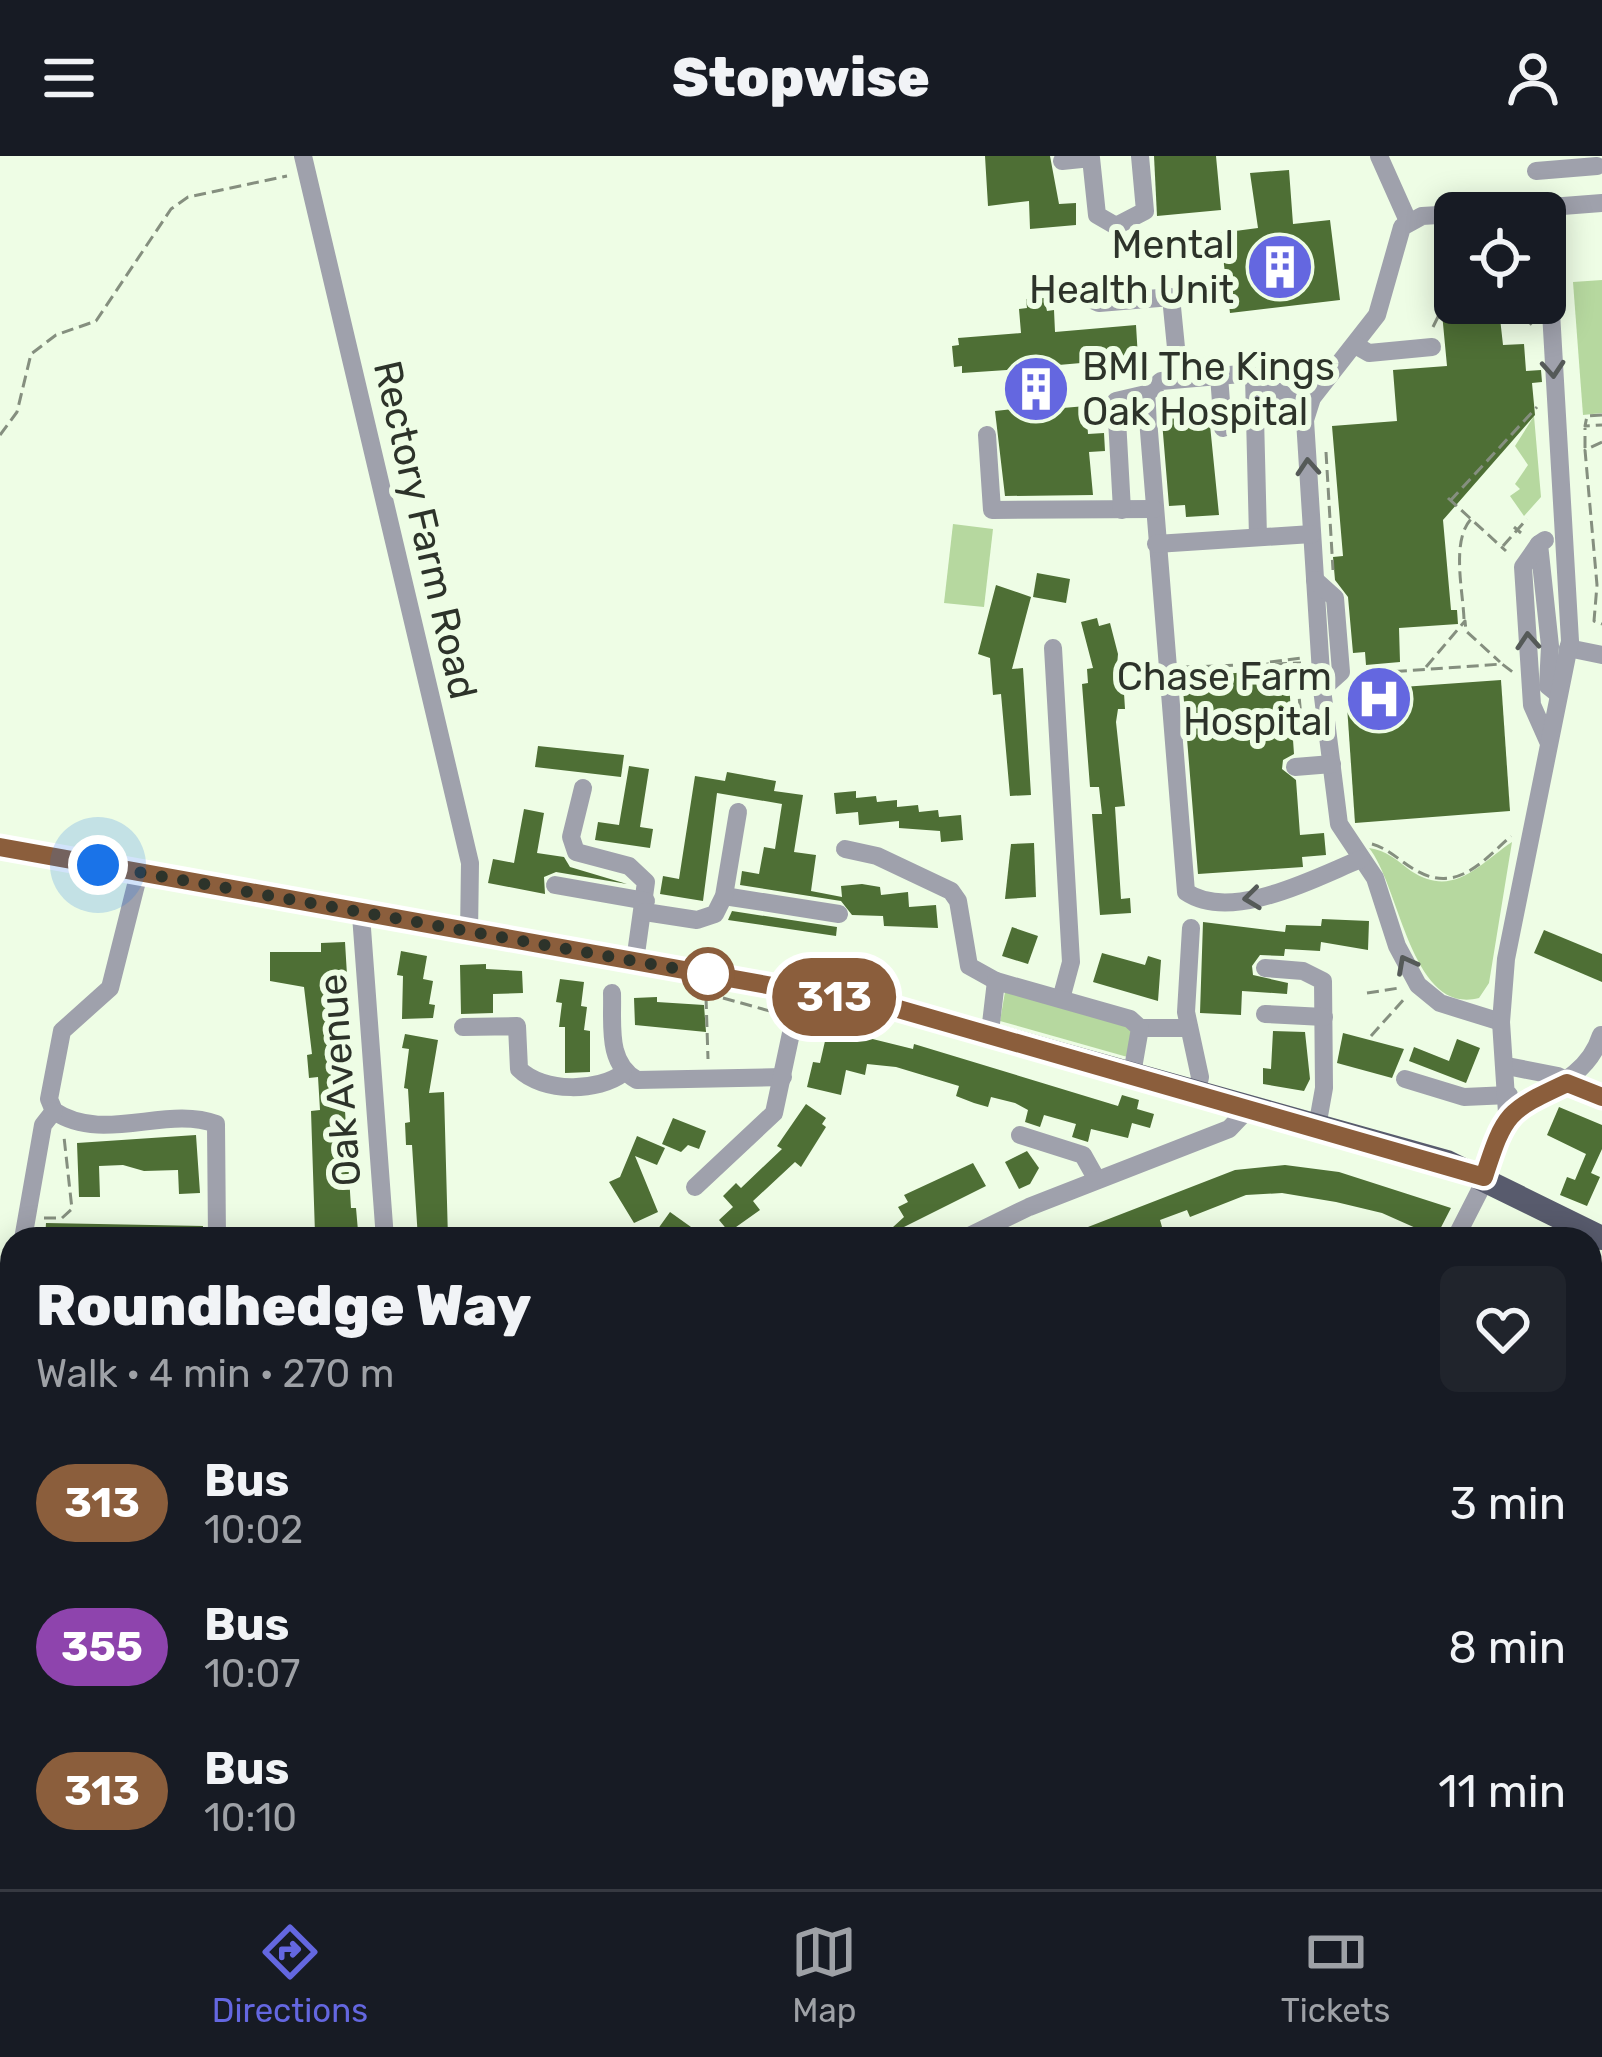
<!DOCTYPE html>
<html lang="en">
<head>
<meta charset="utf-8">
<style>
	:root { --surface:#171b24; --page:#20242c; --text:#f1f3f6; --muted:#9ea1a6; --line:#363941; --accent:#6467e0 }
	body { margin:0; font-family:Rubik,sans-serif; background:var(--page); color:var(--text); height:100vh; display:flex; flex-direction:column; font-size:45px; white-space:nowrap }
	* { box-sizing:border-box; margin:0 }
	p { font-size:39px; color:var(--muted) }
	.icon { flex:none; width:66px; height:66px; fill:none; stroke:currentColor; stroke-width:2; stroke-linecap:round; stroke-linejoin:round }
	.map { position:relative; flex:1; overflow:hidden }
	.panel { position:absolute; left:0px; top:1071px; width:1602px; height:663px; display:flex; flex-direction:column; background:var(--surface); border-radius:36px 36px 0 0; box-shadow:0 6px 30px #0003 }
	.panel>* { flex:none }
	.badge { padding:0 24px; border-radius:39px; font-size:42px; line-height:78px }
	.buttons { position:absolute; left:1434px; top:36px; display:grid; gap:24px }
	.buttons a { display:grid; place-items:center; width:132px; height:132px; border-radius:18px; background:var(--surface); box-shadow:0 6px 30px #0003; font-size:60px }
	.you { position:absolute; width:60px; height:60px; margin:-30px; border:9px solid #fff; border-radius:50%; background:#1a73e8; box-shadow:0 0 0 18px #1a73e833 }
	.map>.badge { position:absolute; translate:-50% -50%; box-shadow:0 0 0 6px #fff }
	.round { display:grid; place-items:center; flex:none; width:126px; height:126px; border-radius:18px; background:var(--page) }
	.summary { display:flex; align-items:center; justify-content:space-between; height:204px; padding:0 36px }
	h1 { font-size:57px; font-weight:800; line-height:90px }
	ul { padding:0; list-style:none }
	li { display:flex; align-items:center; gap:36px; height:144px; padding:0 36px }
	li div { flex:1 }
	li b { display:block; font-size:45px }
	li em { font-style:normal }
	li .badge { min-width:132px; font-weight:700; text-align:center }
	header { display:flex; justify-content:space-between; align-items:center; height:156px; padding:0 36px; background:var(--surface); font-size:54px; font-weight:800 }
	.dock { display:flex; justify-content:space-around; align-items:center; height:168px; border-top:3px solid var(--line); background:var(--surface); font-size:33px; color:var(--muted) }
	.dock a { display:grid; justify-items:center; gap:6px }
	.dock .active { color:var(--accent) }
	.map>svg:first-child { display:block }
	.green { fill:#b6d89f }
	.building { fill:#4e6f35 }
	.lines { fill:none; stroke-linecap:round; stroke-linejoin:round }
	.path { stroke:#858f7f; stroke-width:3; stroke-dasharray:12 6; stroke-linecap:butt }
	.minor { stroke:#9fa1ac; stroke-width:18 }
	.major { stroke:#585b6d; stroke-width:24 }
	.oneway { stroke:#555a58 }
	.line-casing { stroke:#fff; stroke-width:27 }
	.line { stroke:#8b5e3c; stroke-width:18 }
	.walk { stroke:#2d332a; stroke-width:12; stroke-dasharray:0 21.6 }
	.stop-dot { fill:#fff; stroke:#8b5e3c; stroke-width:6 }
	.labels { text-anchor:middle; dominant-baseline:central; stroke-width:12; stroke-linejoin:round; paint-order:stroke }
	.poi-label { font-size:39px; fill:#2d332a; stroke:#eefde5; text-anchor:end }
	.street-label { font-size:39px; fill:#2d332a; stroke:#eefde5 }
</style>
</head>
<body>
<header><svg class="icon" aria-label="menu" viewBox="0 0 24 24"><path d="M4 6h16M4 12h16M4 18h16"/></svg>Stopwise<svg class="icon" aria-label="person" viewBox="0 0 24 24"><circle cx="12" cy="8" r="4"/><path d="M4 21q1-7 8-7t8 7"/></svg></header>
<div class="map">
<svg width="1602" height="1733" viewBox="0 0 1602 1733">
	<rect width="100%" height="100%" fill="#eefde5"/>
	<g class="green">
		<polygon points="1602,124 1602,257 1583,259 1573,126"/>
		<polygon points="1534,260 1541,341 1524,360 1510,340 1520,333 1515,328 1528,309 1515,290"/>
		<polygon points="953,368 993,373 984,451 944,447"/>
		<path d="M1512,686L1489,827L1479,842C1411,860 1400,730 1369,692C1386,694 1398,705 1411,715C1454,743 1479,708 1512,686Z"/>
		<polygon points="1005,836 1134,871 1131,902 1000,865"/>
		<polygon points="1602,1533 1602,1733 1146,1733 1132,1722 1590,1722 1590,1538"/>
		<polygon points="41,1722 411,1722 413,1733 31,1733 27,1725"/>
	</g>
	<g class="building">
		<polygon points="985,0 1050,0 1059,48 1076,47 1076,69 1030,73 1029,45 988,50"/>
		<polygon points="1154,0 1216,0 1221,54 1157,60"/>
		<polygon points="1289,14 1293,68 1330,64 1340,144 1230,157 1220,77 1258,72 1250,17"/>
		<polygon points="1044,142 1047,155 1054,154 1055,176 1136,169 1138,202 1047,210 1051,253 1086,250 1088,278 1104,277 1105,295 1089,296 1093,339 1005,340 995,255 1024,252 1021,213 962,217 962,210 954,211 952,190 959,189 958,182 1021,177 1019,153 1027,152 1026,143"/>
		<polygon points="1499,153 1503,189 1524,188 1526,215 1541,214 1542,226 1532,227 1535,259 1443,364 1451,454 1457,454 1458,468 1399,472 1400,506 1366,509 1365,496 1353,497 1348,441 1335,424 1333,401 1343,400 1332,270 1397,265 1393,214 1447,210 1442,157"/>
		<polygon points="1208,249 1219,359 1186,361 1185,349 1169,350 1161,253"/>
		<polygon points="1037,417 1070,423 1066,447 1033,441"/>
		<polygon points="996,429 1031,441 1012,513 1023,512 1031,639 1010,640 1001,538 993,539 990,502 978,498"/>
		<polygon points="1097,462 1099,470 1110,467 1118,498 1116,521 1123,521 1125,553 1118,553 1116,566 1125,650 1115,651 1121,743 1130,742 1131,757 1100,759 1092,658 1102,658 1099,631 1090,631 1082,528 1088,527 1087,513 1093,512 1081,466"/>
		<polygon points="1288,513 1294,598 1283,604 1282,613 1296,624 1300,679 1324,677 1326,699 1302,701 1303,711 1198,718 1182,521"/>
		<polygon points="1501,524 1510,655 1355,667 1346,535"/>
		<polygon points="538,590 624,599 621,621 535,611"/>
		<polygon points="629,610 649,613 640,671 653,673 650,692 595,684 598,666 619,669"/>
		<polygon points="727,616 776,625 774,635 803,639 794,696 816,699 811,735 842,741 841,730 862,728 880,731 881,739 908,736 909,751 936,749 938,772 884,770 883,760 852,759 841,745 740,729 742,715 759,718 764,691 775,693 782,648 717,637 703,745 660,738 663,720 679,723 695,620 725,625"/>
		<polygon points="856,635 856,642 876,640 877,646 897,644 897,651 918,649 919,656 938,654 939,661 961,659 963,684 941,686 940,675 899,672 899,665 859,669 858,656 836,658 834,637"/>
		<polygon points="524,653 544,657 537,697 564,701 570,711 627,728 556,716 544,721 545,738 488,727 493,703 514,707"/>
		<polygon points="1034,687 1036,741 1005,743 1011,688"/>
		<polygon points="732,755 837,771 836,780 728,764"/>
		<polygon points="1322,763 1369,765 1368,794 1321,786 1320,795 1285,793 1284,800 1260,799 1252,810 1253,819 1288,827 1287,838 1242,835 1241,859 1200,857 1203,766 1285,776 1286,769 1321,770"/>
		<polygon points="1012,771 1038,780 1028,808 1002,800"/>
		<polygon points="1544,774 1602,798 1602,826 1534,797"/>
		<polygon points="345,786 347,819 339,820 338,841 351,1052 356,1052 358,1075 357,1083 323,1083 322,1078 315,1078 311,955 320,954 318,921 309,922 307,899 312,898 304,831 270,825 270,796 321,796 321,787"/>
		<polygon points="401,795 427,800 423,823 433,825 429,848 435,849 433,862 402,863 403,820 397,819"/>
		<polygon points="1102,797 1145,809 1148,800 1161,804 1158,845 1093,826"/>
		<polygon points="486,808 486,813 522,815 523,837 493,838 493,857 461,858 460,809"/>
		<polygon points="560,823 584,826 581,850 587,851 584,874 590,875 590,916 565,917 565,871 559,871 562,847 556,846"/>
		<polygon points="657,841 657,846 704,849 706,876 635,869 634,842"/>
		<polygon points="828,872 913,893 914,888 1118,950 1122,939 1139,944 1137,953 1154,958 1150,972 1132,967 1128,982 1091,973 1088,986 1072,981 1076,968 1044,959 1040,971 1025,966 1028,954 1015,947 991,941 988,951 974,947 956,940 959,930 896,911 867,908 865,919 846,914 841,939 807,931 813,906 820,907"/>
		<polygon points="1273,875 1305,876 1310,923 1304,935 1263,928 1263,912 1271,913"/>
		<polygon points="1343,877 1404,893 1392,922 1337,907"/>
		<polygon points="405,878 438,884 429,937 444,936 448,1083 418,1083 412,989 406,989 405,967 410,966 408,933 404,932 409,893 402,892"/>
		<polygon points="1457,883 1480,892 1466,927 1409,905 1414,891 1449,905"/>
		<polygon points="806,948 826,962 822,968 826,971 801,1011 795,1006 753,1045 760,1054 729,1076 719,1064 733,1051 723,1040 736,1027 741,1032 782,993 777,990"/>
		<polygon points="1559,951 1602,969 1602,993 1591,1017 1600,1021 1587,1050 1560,1039 1567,1021 1575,1024 1586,998 1547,979"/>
		<polygon points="673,962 706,975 699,993 688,989 681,996 662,988"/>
		<polygon points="196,979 200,1037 179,1038 178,1014 144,1015 123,1009 99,1010 100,1041 79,1041 77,987"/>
		<polygon points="637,980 665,992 657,1009 635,1000 658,1056 634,1067 609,1026 620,1021"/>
		<polygon points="1027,995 1039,1012 1030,1028 1019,1033 1005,1006"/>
		<polygon points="973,1007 986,1030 880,1083 904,1061 898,1051 908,1046 904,1039"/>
		<polygon points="1285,1009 1339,1016 1451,1052 1436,1081 1382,1057 1336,1046 1282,1037 1246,1039 1190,1061 1187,1054 1160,1064 1162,1071 1143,1078 1145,1083 1057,1083 1235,1014"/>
		<polygon points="670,1056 691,1071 709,1083 663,1083 655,1077"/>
		<polygon points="46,1067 203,1070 203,1083 45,1083"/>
	</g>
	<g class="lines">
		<g class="path">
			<polyline points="1511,147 1535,172"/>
			<polyline points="1442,149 1468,147"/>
			<polyline points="1433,171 1455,126"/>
			<polyline points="1602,259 1587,260 1585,270 1602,269"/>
			<polyline points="0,279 17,256 31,198 56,179 96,165 171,53 188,41 287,20"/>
			<polyline points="1602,286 1585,294 1597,429 1594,465 1602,468"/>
			<polyline points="1585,292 1585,272"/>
			<polyline points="1326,296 1333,414"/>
			<polyline points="1448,342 1506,395"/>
			<polyline points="1450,345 1537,251"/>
			<polyline points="1514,371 1521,377"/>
			<polyline points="1503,390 1527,363"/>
			<path d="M1464,463C1463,435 1451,385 1471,363"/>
			<polyline points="1270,506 1302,502"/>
			<polyline points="1296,507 1302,572 1308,578"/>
			<polyline points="1185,511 1301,507"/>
			<polyline points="1426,511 1465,465 1466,475 1500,506"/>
			<polyline points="1359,518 1502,508 1514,517"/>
			<path d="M1372,688C1387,692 1399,704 1412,712C1455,740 1482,706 1511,680"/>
			<polyline points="1367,837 1399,832"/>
			<polyline points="706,841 708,903"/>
			<polyline points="723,842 777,857"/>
			<polyline points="1371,880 1405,842"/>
			<polyline points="44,1062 62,1062 72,1053 64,981"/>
			<polyline points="43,1083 44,1070"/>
		</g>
		<g class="minor">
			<polyline points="303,0 470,707 469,778"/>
			<polyline points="1379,0 1408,65"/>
			<polyline points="1062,5 1091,2 1097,59 1116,70 1145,55 1140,0"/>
			<polyline points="1536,15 1597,10"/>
			<polyline points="1472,57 1602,47"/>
			<polyline points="1455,58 1422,60 1402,71 1377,159 1312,242 1305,264 1322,533 1339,668 1375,722 1397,790 1418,829 1440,847 1501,866"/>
			<polyline points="1057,140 1079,138 1099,147 1171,141 1179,222"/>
			<polyline points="1355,189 1369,197 1432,191"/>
			<polyline points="1219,220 1223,272"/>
			<polyline points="1254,220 1258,381"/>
			<path d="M1146,238L1186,736C1232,767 1316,721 1361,703"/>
			<polyline points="987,279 992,354 1154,353"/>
			<polyline points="1122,354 1116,245 1146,238 1161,225 1241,218 1264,225 1306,254"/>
			<polyline points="1545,384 1539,388 1550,490 1548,530 1558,538"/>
			<polyline points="1156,388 1312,378"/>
			<polyline points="1539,388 1523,411 1532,549 1548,585"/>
			<polyline points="1315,424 1335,442 1341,516 1322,533"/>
			<polyline points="1053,492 1071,806 1061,843"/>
			<polyline points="1568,492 1602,499"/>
			<polyline points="1295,611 1332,608"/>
			<polyline points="583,632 571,681 576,696 629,710 646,726 635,805"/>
			<polyline points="845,693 877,700 951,735 958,745 969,810 996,825"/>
			<path d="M139,717L110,832L62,875L49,943L54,955C103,988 167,949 216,968L217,1083"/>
			<polyline points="555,729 646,745"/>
			<polyline points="724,740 839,758"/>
			<polyline points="645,756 697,764 715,758 724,740 738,656"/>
			<polyline points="361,759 385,1083"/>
			<polyline points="1191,772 1186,856 1200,921 1197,935"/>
			<polyline points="1265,812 1303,815 1323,825 1324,932 1317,971"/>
			<path d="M612,837C613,868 606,907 637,924L783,921"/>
			<polyline points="1265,858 1324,861"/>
			<path d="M463,871L517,870L519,913C543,937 599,936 623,917"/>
			<polyline points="1140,872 1189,872"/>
			<polyline points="990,876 996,825 1130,863 1140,872 1132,918"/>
			<polyline points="1507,910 1558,920 1602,941"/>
			<polyline points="1405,923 1464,941 1509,939"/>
			<path d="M1507,957C1543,934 1587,924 1601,879"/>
			<polyline points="1020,979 1083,999 1097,1024"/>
			<polyline points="695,1031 774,957 800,835"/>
			<polyline points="23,1083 43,969 54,955"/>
			<polyline points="963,1083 1029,1051 1229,973 1249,952"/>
			<polyline points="1455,1083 1479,1036 1507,957 1501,866 1506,803 1570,485 1545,52"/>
			<polyline points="1590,1297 1602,1317"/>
			<polyline points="0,1584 12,1580"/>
		</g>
		<polyline class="major" points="0,691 895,852 1447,1006 1602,1082"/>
	</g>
	<defs><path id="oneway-chevron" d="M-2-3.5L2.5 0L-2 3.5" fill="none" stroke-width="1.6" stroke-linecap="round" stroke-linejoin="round" transform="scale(3)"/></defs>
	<g class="oneway">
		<use href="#oneway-chevron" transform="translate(1553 213) rotate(86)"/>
		<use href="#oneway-chevron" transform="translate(1308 311) rotate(-94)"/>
		<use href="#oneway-chevron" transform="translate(1528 485) rotate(-94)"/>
		<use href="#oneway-chevron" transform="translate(1252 742) rotate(173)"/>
		<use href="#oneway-chevron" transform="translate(1406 808) rotate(-118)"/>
	</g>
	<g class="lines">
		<defs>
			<path id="line" d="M0,691L895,852L1484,1021C1505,956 1507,955 1567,927L1602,941"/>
		</defs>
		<use href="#line" class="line-casing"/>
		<use href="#line" class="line"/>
		<polyline class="walk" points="98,709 718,820 708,818"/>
	</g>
	<defs>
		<symbol id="building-disc" viewBox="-11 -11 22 22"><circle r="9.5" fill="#6467e0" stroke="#eefde5"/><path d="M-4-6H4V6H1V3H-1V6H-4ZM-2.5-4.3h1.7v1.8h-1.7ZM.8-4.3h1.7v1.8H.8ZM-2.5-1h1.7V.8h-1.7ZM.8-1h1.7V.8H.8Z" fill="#fff"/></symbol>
		<symbol id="hospital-disc" viewBox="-11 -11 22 22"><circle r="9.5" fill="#6467e0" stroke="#eefde5"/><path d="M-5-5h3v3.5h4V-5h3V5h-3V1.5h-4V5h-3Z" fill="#fff"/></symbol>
	</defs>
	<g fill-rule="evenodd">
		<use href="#building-disc" x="1242" y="73" width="76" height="76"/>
		<use href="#building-disc" x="998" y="195" width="76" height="76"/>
		<use href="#hospital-disc" x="1341" y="505" width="76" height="76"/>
	</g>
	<circle class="stop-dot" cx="708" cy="818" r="24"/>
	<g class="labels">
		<g class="poi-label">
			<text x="1234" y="89">Mental<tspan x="1234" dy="45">Health Unit</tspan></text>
			<text x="1082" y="211" text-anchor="start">BMI The Kings<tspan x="1082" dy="45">Oak Hospital</tspan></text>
			<text x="1332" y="521">Chase Farm<tspan x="1332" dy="45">Hospital</tspan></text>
		</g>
		<g class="street-label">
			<text transform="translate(425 374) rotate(77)">Rectory Farm Road</text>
			<text transform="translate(340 924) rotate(-94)">Oak Avenue</text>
		</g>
	</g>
</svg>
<div class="buttons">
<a><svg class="icon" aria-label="locate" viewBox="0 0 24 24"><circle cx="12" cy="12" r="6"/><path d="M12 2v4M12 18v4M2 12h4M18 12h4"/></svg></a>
</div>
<div class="you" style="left:98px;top:709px"></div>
<b class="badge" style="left:834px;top:841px;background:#8b5e3c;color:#fff">313</b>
<section class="panel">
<div class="summary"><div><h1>Roundhedge Way</h1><p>Walk · 4 min · 270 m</p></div><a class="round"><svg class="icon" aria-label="heart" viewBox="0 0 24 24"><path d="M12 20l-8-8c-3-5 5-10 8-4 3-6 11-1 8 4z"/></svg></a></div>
<ul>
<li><span class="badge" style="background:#8b5e3c;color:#fff">313</span><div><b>Bus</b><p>10:02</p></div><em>3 min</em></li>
<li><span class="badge" style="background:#8e44ad;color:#fff">355</span><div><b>Bus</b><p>10:07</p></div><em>8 min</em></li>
<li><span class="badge" style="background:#8b5e3c;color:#fff">313</span><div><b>Bus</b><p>10:10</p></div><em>11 min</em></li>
</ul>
</section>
</div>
<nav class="dock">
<a class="active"><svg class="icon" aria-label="directions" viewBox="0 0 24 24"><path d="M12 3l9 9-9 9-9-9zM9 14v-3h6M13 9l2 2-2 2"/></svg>Directions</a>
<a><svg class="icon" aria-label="map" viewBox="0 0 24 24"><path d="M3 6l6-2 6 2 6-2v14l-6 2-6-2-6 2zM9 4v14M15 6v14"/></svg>Map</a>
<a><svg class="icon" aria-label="tickets" viewBox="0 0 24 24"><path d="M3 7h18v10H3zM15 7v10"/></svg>Tickets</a>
</nav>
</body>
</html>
